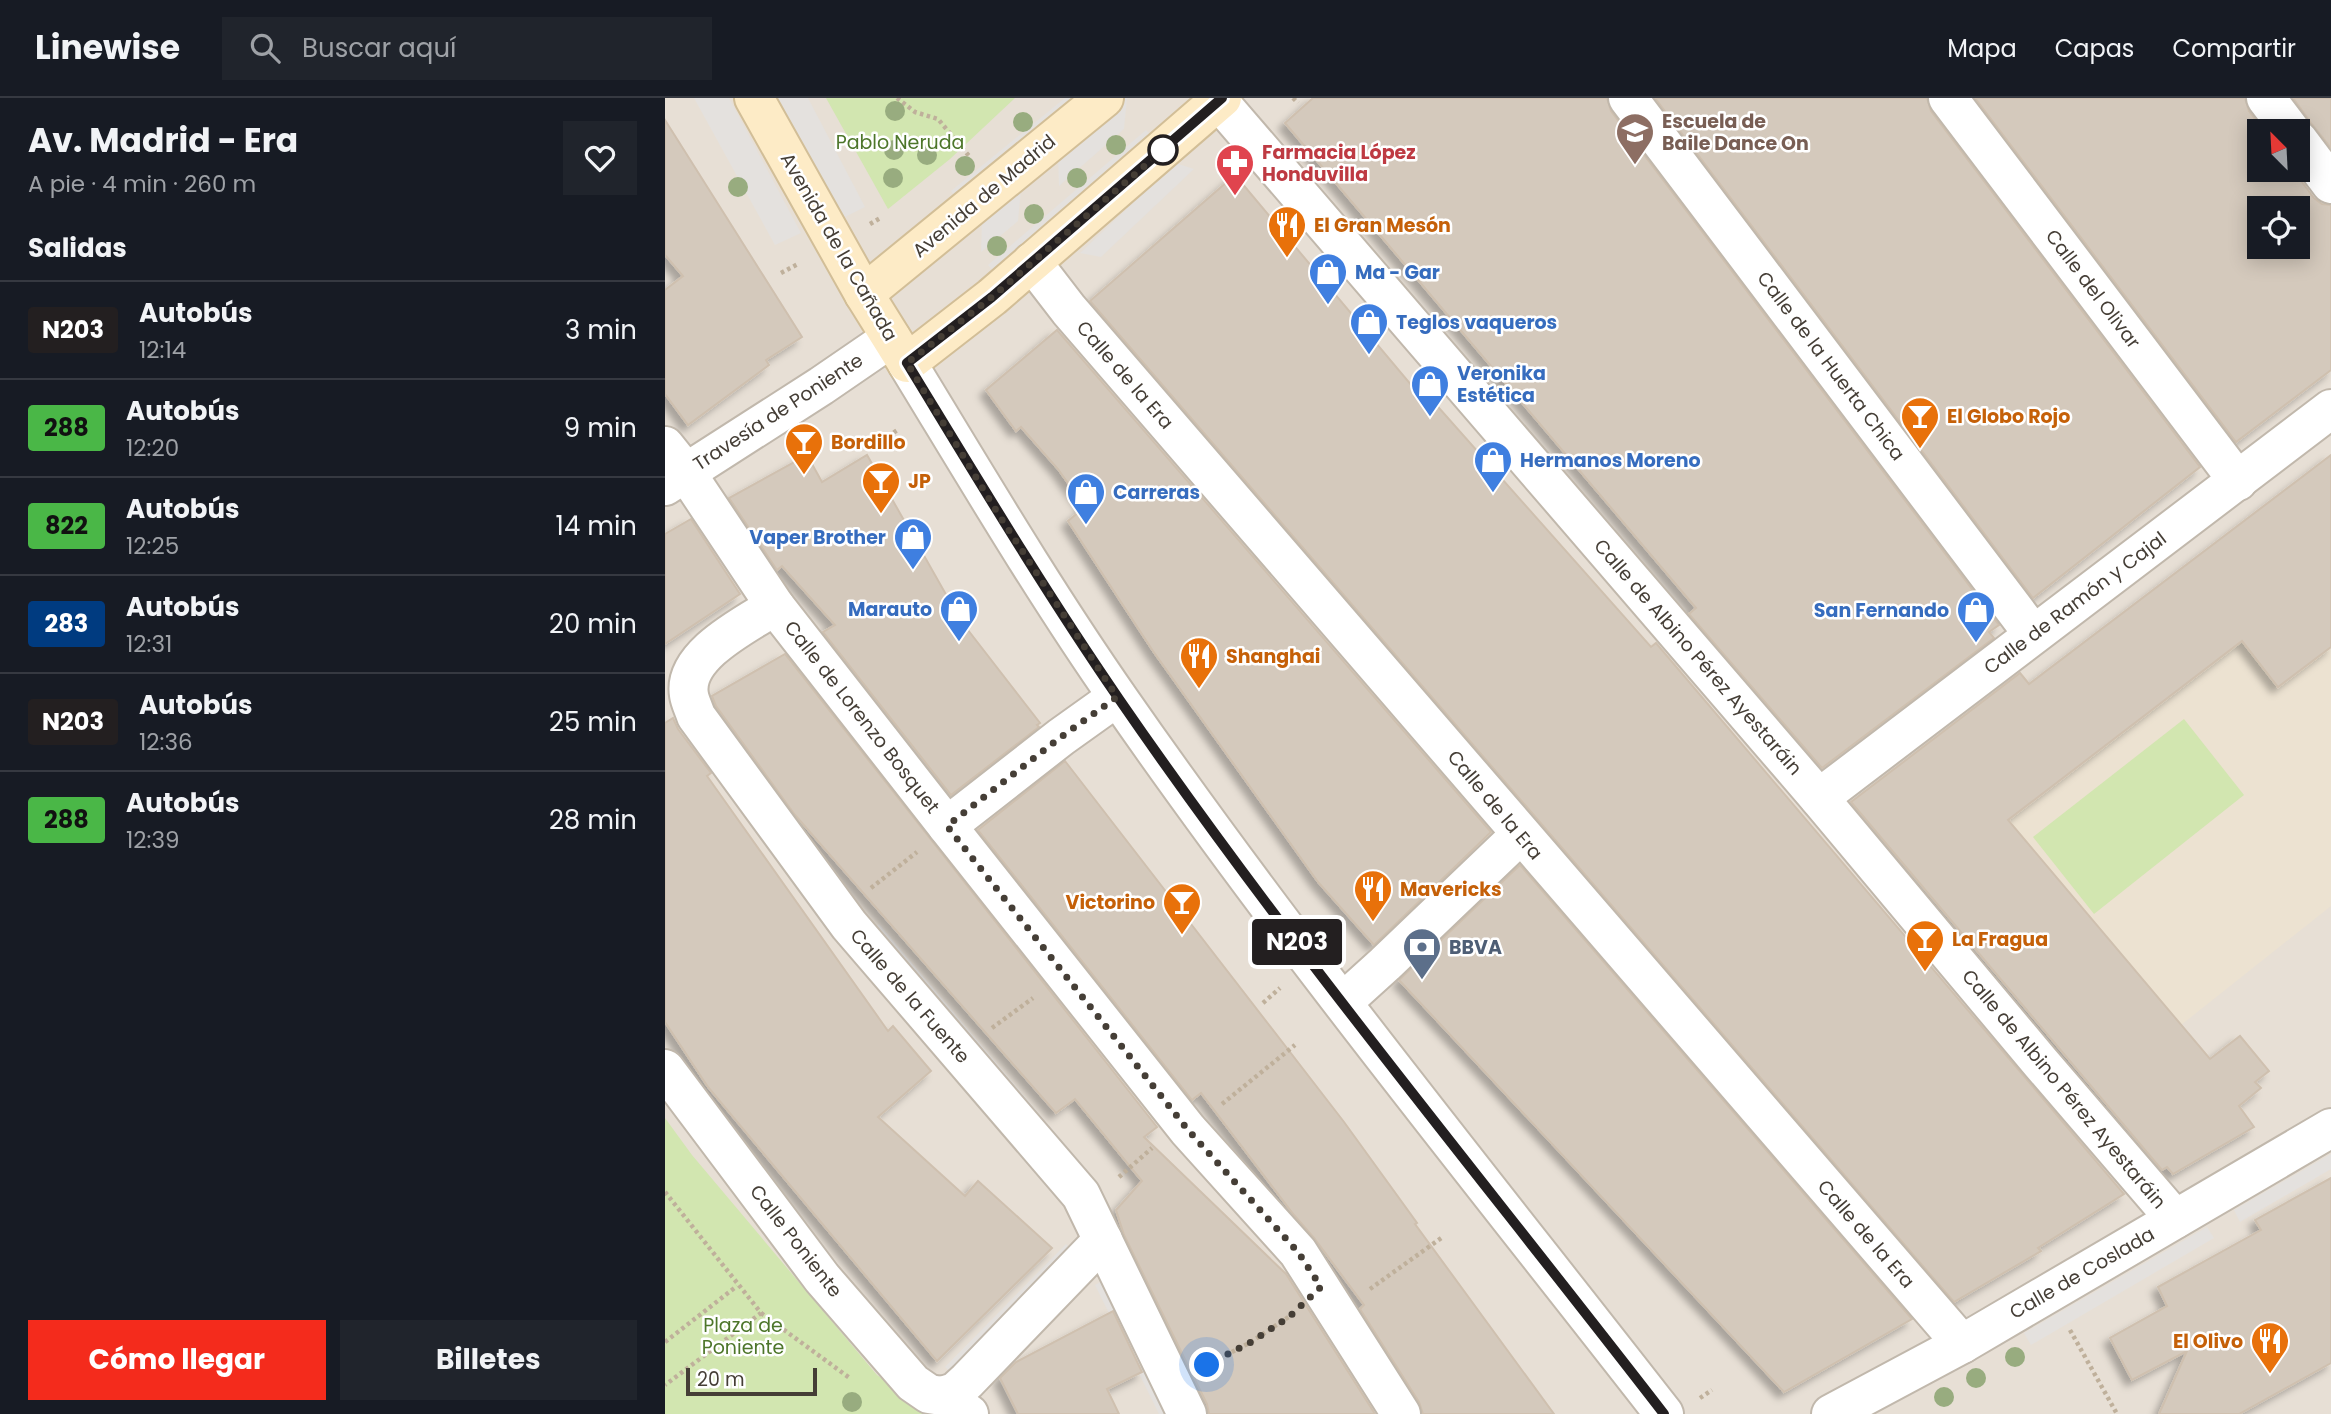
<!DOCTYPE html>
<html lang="es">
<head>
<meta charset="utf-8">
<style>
	:root { --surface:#171b24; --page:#20242c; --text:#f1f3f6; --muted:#9ea1a6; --line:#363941; --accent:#f42b1c }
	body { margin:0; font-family:Poppins,sans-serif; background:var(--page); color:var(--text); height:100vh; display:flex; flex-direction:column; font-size:26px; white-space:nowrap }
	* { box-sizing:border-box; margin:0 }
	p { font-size:23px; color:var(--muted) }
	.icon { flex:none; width:38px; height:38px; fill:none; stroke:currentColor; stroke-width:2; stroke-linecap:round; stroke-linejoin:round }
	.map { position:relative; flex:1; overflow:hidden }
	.side { display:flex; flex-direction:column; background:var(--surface); width:665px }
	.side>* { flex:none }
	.badge { padding:0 14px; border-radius:5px; font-size:24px; line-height:46px }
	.needle { width:46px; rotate:336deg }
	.fabs { position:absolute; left:1582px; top:21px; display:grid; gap:14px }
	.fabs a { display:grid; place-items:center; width:63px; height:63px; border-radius:0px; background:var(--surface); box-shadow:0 4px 18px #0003; font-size:35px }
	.scale { position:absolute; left:21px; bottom:18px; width:131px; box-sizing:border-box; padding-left:7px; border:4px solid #453e36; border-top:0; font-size:19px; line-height:24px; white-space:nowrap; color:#453e36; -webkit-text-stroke:5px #fff; paint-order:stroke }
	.you { position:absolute; width:35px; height:35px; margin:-18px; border:5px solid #fff; border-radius:50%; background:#1a73e8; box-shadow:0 0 0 10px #1a73e833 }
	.map>.badge { position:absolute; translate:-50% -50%; box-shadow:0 0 0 4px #fff }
	h2 { padding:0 28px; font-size:26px; line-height:63px }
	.round { display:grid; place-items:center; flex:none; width:74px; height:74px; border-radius:0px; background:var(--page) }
	.summary { display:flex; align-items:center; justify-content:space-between; height:119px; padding:0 28px }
	h1 { font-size:33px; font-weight:700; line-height:52px }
	.cta { display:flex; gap:14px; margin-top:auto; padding:14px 28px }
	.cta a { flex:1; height:80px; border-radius:0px; background:var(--accent); color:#fff; font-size:28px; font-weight:700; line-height:80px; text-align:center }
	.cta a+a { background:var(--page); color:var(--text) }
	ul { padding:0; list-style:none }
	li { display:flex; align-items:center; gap:21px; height:98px; padding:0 28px; border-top:2px solid var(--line) }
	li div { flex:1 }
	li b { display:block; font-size:26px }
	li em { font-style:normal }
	li .badge { min-width:77px; font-weight:700; text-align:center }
	header { display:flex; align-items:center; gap:42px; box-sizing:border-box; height:98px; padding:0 35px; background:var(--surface); border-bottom:2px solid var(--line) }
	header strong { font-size:33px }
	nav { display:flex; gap:38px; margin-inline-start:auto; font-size:24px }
	.search { width:490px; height:63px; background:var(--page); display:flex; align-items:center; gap:18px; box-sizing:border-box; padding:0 24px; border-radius:0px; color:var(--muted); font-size:26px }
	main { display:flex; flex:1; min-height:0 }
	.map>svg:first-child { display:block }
	.residential { fill:#e7dfd5; fill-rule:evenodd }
	.education { fill:#ece2d1 }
	.green { fill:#d2e6b0 }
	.parking { fill:#e4e1de }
	.building { fill:#d4c9bc; stroke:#cfc0af; stroke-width:2; fill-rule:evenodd; filter:url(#shadow) }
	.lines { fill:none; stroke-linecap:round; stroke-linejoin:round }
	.street-casing { stroke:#c1b8ac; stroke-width:42 }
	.secondary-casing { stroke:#d2be97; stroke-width:42 }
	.path { stroke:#bfb09b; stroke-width:4.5; stroke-dasharray:3.5 3.5; stroke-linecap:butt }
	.street { stroke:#fff; stroke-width:38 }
	.secondary { stroke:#fdebc6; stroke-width:38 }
	.tree { fill:#98ac7f }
	.line-casing { stroke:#fff; stroke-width:16 }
	.line { stroke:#231f20; stroke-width:10 }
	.walk { stroke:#453e36; stroke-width:7; stroke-dasharray:0 12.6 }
	.stop-dot { fill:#fff; stroke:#231f20; stroke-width:3.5 }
	.labels { text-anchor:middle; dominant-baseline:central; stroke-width:5; stroke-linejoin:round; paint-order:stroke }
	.education-label { font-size:19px; font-weight:bold; fill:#785e54; stroke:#fff; text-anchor:start }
	.park-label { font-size:19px; fill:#4d762a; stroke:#fff }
	.health-label { font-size:19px; font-weight:bold; fill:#be3a42; stroke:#fff; text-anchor:start }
	.street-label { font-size:19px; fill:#453e36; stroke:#fff }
	.food-label { font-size:19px; font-weight:bold; fill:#c56008; stroke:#fff; text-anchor:start }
	.shop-label { font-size:19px; font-weight:bold; fill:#366cbe; stroke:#fff; text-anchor:start }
	.service-label { font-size:19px; font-weight:bold; fill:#4e5e75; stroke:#fff; text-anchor:start }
</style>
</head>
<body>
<header>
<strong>Linewise</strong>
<div class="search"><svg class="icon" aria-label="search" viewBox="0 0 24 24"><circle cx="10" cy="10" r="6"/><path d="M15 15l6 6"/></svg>Buscar aquí</div>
<nav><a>Mapa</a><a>Capas</a><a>Compartir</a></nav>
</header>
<main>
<section class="side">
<div class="summary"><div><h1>Av. Madrid - Era</h1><p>A pie · 4 min · 260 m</p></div><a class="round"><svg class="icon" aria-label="heart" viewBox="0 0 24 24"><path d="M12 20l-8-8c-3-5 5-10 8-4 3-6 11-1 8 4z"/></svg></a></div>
<h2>Salidas</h2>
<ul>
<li><span class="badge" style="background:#231f20;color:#fff">N203</span><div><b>Autobús</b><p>12:14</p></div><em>3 min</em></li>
<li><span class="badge" style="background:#4ab747;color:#111">288</span><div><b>Autobús</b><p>12:20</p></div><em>9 min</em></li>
<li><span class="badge" style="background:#4ab747;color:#111">822</span><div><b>Autobús</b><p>12:25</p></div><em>14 min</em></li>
<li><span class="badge" style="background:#003b80;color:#fff">283</span><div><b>Autobús</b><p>12:31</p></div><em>20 min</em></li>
<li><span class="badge" style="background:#231f20;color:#fff">N203</span><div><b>Autobús</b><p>12:36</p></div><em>25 min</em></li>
<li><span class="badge" style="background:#4ab747;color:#111">288</span><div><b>Autobús</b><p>12:39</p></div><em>28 min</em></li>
</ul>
<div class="cta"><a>Cómo llegar</a><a>Billetes</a></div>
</section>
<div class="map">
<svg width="1666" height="1316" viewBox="0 0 1666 1316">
	<defs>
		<filter id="shadow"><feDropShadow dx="-6" dy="6" stdDeviation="3.5" flood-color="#0004"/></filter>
	</defs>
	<rect width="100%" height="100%" fill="#f3eee6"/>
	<path class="residential" d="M0,0H1666V1316H0ZM1594,33H1633V72H1594ZM1594,110H1633V149H1594Z"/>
	<polygon class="education" points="1666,373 1666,808 1516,927 1281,649 1552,443 1565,460"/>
	<g class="green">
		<polygon points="161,0 350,0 285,61 223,111"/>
		<polygon points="1519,621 1579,697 1429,816 1368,739"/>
		<polygon points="0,1020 27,1057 212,1277 270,1316 0,1316"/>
	</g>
	<g class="parking">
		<polygon points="29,0 64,0 136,135 110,147"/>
		<polygon points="113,0 143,0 200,109 176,121"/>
		<polygon points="400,0 423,0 295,104 286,93"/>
		<polygon points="460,0 462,0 459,31 394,88 393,58"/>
		<polygon points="481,32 490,41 332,177 323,167"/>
		<polygon points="510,65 529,71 436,159 415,155"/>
		<polygon points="356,91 353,123 316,154 317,125"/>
		<polygon points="179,558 278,684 267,692 168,567"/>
		<polygon points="320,743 508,980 500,986 312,749"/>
		<polygon points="214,826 420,1070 412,1077 206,833"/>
		<polygon points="1666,1056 1666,1071 1575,1124 1569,1112"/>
		<polygon points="1542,1129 1549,1140 1366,1247 1359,1235"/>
		<polygon points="401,1146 408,1154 287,1275 280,1269"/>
		<polygon points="441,1181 508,1316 494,1316 430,1187"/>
	</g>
	<g class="building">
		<polygon points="648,0 942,0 946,13 1334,527 1324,534 1329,540 1157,670 1024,516 1031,510 620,25"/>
		<polygon points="990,0 1262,0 1266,13 1535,369 1368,500"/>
		<path d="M1310,0H1580L1584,13L1599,33H1594V72H1628L1649,100L1657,106L1666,107V272L1571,344ZM1594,110H1633V149H1594Z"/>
		<polygon points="1628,0 1666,0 1666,50 1646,25"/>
		<polygon points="0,22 137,239 101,262 104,267 23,327 0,296 0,192 18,178 0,157"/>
		<polygon points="570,77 747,288 751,284 986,549 991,545 1459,1096 1373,1150 1376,1153 1289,1204 425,203"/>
		<polygon points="392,232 826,734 709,847 653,784 488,553 403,423 420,409 393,371 356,329 351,333 321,292"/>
		<polygon points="142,357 157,384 202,357 296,523 375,625 372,627 374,629 286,697 158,534 170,527 117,468 112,472 64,400"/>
		<polygon points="1666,357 1666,549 1613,589 1577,543 1343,722 1545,961 1575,938 1604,973 1590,984 1596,990 1574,1008 1589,1029 1508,1076 1502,1069 1497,1072 1186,704 1355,575 1364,586"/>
		<polygon points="26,421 75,496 0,546 0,436"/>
		<polygon points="120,556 492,1029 479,1039 621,1176 710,1316 544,1316 542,1306 459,1137 451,1112 477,1083 410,1001 391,1015 130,717 51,608 47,598"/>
		<polygon points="8,620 13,631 46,675 42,678 223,933 228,928 266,973 213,1019 300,1098 313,1083 387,1150 272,1263 43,989 0,924 0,625"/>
		<polygon points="400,663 679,1024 752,1125 750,1126 889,1316 758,1316 754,1304 695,1211 699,1207 649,1140 629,1117 536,995 527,1002 313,732"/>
		<polygon points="855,767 1247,1221 1119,1294 734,882"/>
		<polygon points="1666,1080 1666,1265 1574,1316 1494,1316 1522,1253 1467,1282 1445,1240 1502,1208 1493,1189 1596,1132 1590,1122"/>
		<polygon points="448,1213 477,1274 442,1291 454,1316 353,1316 335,1280 351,1264"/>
	</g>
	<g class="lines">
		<defs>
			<g id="street">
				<polyline points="551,0 1154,700 1375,964 1510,1121"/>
				<polyline points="963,0 1368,536"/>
				<polyline points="1283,0 1573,383"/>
				<polyline points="1601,0 1626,33"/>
				<polyline points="1633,42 1666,86"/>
				<polyline points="367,164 404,212 1297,1246"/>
				<path d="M242,265C311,378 378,492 454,601C625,847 815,1080 999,1316"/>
				<polyline points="0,348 20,373 110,508 282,728 523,1032 633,1154 736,1316"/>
				<polyline points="0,388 156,288 226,240"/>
				<path d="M110,508C82,526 17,557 24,597C25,604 29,611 31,618L184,827L416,1097L522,1316"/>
				<polyline points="1154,700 1666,311"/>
				<polyline points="282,728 396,639 452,599"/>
				<polyline points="678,904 720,866 855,737"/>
				<polyline points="0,971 157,1180 248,1285 264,1296 277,1298 304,1316"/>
				<polyline points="277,1298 290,1294 302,1283 438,1142"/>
				<polyline points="1166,1316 1297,1246 1666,1030"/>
			</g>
			<g id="secondary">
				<polyline points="89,0 199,196 242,265 327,199 557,0"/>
				<polyline points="199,196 439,0"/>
			</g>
		</defs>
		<use href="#street" class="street-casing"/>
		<use href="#secondary" class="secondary-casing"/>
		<g class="path">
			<polyline points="232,0 250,14 273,21 304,58"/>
			<polyline points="628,0 633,5"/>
			<polyline points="205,126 217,119"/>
			<polyline points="116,175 133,166"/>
			<polyline points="211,346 234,331"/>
			<polyline points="206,790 252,754"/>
			<polyline points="598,905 615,890"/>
			<polyline points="327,930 368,900"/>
			<polyline points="557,1006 630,947"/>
			<polyline points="454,1079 487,1050"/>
			<polyline points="0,1094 96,1215 0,1287"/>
			<polyline points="705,1191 779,1138"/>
			<polyline points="96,1215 186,1281"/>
			<polyline points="1405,1232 1452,1316"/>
			<polyline points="0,1244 72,1188"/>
			<polyline points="542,1267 586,1244 625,1218"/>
			<polyline points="1035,1300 1047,1292"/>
		</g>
		<use href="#street" class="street"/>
		<use href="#secondary" class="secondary"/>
	</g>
	<g class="tree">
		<circle cx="230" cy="13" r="10"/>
		<circle cx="358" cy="24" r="10"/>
		<circle cx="451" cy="47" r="10"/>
		<circle cx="229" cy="52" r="10"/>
		<circle cx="262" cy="57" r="10"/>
		<circle cx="300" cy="68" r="10"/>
		<circle cx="228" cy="80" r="10"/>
		<circle cx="412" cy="80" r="10"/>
		<circle cx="73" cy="89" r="10"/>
		<circle cx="369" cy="116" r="10"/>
		<circle cx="332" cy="148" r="10"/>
		<circle cx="1350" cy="1259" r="10"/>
		<circle cx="1311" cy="1280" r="10"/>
		<circle cx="1279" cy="1299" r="10"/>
		<circle cx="187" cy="1304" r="10"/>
	</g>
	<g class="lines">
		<defs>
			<path id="line" d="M557,0L327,199L242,265C311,378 379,492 454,601C624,848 816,1079 999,1316"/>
		</defs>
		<use href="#line" class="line-casing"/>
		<use href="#line" class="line"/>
		<polyline class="walk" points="498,52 327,199 242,265 332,414 452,599 396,639 282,728 523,1032 633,1154 656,1189 624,1219 586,1244 542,1267"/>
	</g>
	<defs>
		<symbol id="school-pin" viewBox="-11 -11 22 30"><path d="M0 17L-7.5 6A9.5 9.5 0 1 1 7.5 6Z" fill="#8d6e63" stroke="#fff"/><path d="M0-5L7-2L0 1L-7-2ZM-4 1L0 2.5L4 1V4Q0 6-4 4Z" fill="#fff"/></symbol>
		<symbol id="pharmacy-pin" viewBox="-11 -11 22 30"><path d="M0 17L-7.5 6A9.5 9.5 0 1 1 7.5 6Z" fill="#e0444e" stroke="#fff"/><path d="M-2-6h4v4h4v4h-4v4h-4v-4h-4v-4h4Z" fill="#fff"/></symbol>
		<symbol id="restaurant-pin" viewBox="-11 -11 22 30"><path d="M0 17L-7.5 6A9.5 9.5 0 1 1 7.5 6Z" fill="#e8710a" stroke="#fff"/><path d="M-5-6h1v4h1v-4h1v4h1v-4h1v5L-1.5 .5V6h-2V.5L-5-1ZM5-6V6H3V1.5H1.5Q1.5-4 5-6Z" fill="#fff"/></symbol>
		<symbol id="shop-pin" viewBox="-11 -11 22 30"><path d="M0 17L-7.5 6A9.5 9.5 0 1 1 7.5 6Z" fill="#3f7fe0" stroke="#fff"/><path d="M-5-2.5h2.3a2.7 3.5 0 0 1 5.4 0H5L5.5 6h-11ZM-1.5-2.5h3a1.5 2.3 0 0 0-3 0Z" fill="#fff"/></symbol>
		<symbol id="bar-pin" viewBox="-11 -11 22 30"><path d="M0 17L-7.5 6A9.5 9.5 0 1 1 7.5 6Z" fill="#e8710a" stroke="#fff"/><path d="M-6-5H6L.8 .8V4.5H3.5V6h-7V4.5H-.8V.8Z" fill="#fff"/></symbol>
		<symbol id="bank-pin" viewBox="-11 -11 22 30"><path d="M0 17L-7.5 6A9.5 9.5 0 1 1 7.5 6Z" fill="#5c6f8a" stroke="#fff"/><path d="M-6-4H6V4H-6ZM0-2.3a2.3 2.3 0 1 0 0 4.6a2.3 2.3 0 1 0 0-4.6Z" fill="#fff"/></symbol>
	</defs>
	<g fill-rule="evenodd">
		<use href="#school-pin" x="948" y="12" width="44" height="60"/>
		<use href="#pharmacy-pin" x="548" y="43" width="44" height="60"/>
		<use href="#restaurant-pin" x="600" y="105" width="44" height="60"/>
		<use href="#shop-pin" x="641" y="152" width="44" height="60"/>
		<use href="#shop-pin" x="682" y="202" width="44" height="60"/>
		<use href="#shop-pin" x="743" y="264" width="44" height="60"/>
		<use href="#bar-pin" x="1233" y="296" width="44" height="60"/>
		<use href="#bar-pin" x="117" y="322" width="44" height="60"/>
		<use href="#shop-pin" x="806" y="340" width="44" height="60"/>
		<use href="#bar-pin" x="194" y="361" width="44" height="60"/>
		<use href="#shop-pin" x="399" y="372" width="44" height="60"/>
		<use href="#shop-pin" x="226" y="417" width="44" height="60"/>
		<use href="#shop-pin" x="272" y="489" width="44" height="60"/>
		<use href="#shop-pin" x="1289" y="490" width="44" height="60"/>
		<use href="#restaurant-pin" x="512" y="536" width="44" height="60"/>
		<use href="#restaurant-pin" x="686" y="769" width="44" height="60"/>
		<use href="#bar-pin" x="495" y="782" width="44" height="60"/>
		<use href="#bar-pin" x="1238" y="819" width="44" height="60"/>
		<use href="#bank-pin" x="735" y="827" width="44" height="60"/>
		<use href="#restaurant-pin" x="1583" y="1221" width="44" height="60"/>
	</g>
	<circle class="stop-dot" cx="498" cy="52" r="14"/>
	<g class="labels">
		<g class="education-label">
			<text x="997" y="23">Escuela de<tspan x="997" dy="22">Baile Dance On</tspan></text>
		</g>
		<g class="park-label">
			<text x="235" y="44">Pablo Neruda</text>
			<text x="78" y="1227">Plaza de<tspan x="78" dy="22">Poniente</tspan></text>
		</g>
		<g class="health-label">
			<text x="597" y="54">Farmacia López<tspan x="597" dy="22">Honduvilla</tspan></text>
		</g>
		<g class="street-label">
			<text transform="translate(319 98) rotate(-40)">Avenida de Madrid</text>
			<text transform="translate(174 149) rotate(60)">Avenida de la Cañada</text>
			<text transform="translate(1428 191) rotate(53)">Calle del Olivar</text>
			<text transform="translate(1166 268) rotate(53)">Calle de la Huerta Chica</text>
			<text transform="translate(460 277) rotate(49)">Calle de la Era</text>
			<text transform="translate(113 314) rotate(-33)">Travesía de Poniente</text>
			<text transform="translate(1410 505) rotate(-37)">Calle de Ramón y Cajal</text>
			<text transform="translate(1033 559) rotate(49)">Calle de Albino Pérez Ayestaráin</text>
			<text transform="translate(197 619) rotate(52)">Calle de Lorenzo Bosquet</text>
			<text transform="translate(830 707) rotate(50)">Calle de la Era</text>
			<text transform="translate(245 898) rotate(49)">Calle de la Fuente</text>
			<text transform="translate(1399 991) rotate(50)">Calle de Albino Pérez Ayestaráin</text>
			<text transform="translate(1201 1136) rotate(49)">Calle de la Era</text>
			<text transform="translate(131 1143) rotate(52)">Calle Poniente</text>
			<text transform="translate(1417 1175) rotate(-30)">Calle de Coslada</text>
		</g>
		<g class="food-label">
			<text x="649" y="127">El Gran Mesón</text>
			<text x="1282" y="318">El Globo Rojo</text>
			<text x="166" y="344">Bordillo</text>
			<text x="243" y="383">JP</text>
			<text x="561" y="558">Shanghai</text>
			<text x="735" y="791">Mavericks</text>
			<text x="490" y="804" text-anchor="end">Victorino</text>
			<text x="1287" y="841">La Fragua</text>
			<text x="1578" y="1243" text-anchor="end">El Olivo</text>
		</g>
		<g class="shop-label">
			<text x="690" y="174">Ma - Gar</text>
			<text x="731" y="224">Teglos vaqueros</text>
			<text x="792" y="275">Veronika<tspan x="792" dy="22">Estética</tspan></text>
			<text x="855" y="362">Hermanos Moreno</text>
			<text x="448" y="394">Carreras</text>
			<text x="221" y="439" text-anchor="end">Vaper Brother</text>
			<text x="267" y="511" text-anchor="end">Marauto</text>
			<text x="1284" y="512" text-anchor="end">San Fernando</text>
		</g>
		<g class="service-label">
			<text x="784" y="849">BBVA</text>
		</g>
	</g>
</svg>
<div class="fabs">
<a><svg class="needle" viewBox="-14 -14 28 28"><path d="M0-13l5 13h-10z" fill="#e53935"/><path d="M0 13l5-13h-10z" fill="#9ea1a6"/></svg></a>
<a><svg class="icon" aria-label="locate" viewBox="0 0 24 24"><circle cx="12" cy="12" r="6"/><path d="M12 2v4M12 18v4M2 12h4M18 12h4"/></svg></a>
</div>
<div class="scale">20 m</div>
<div class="you" style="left:542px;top:1267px"></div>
<b class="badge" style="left:632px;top:844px;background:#231f20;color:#fff">N203</b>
</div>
</main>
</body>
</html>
